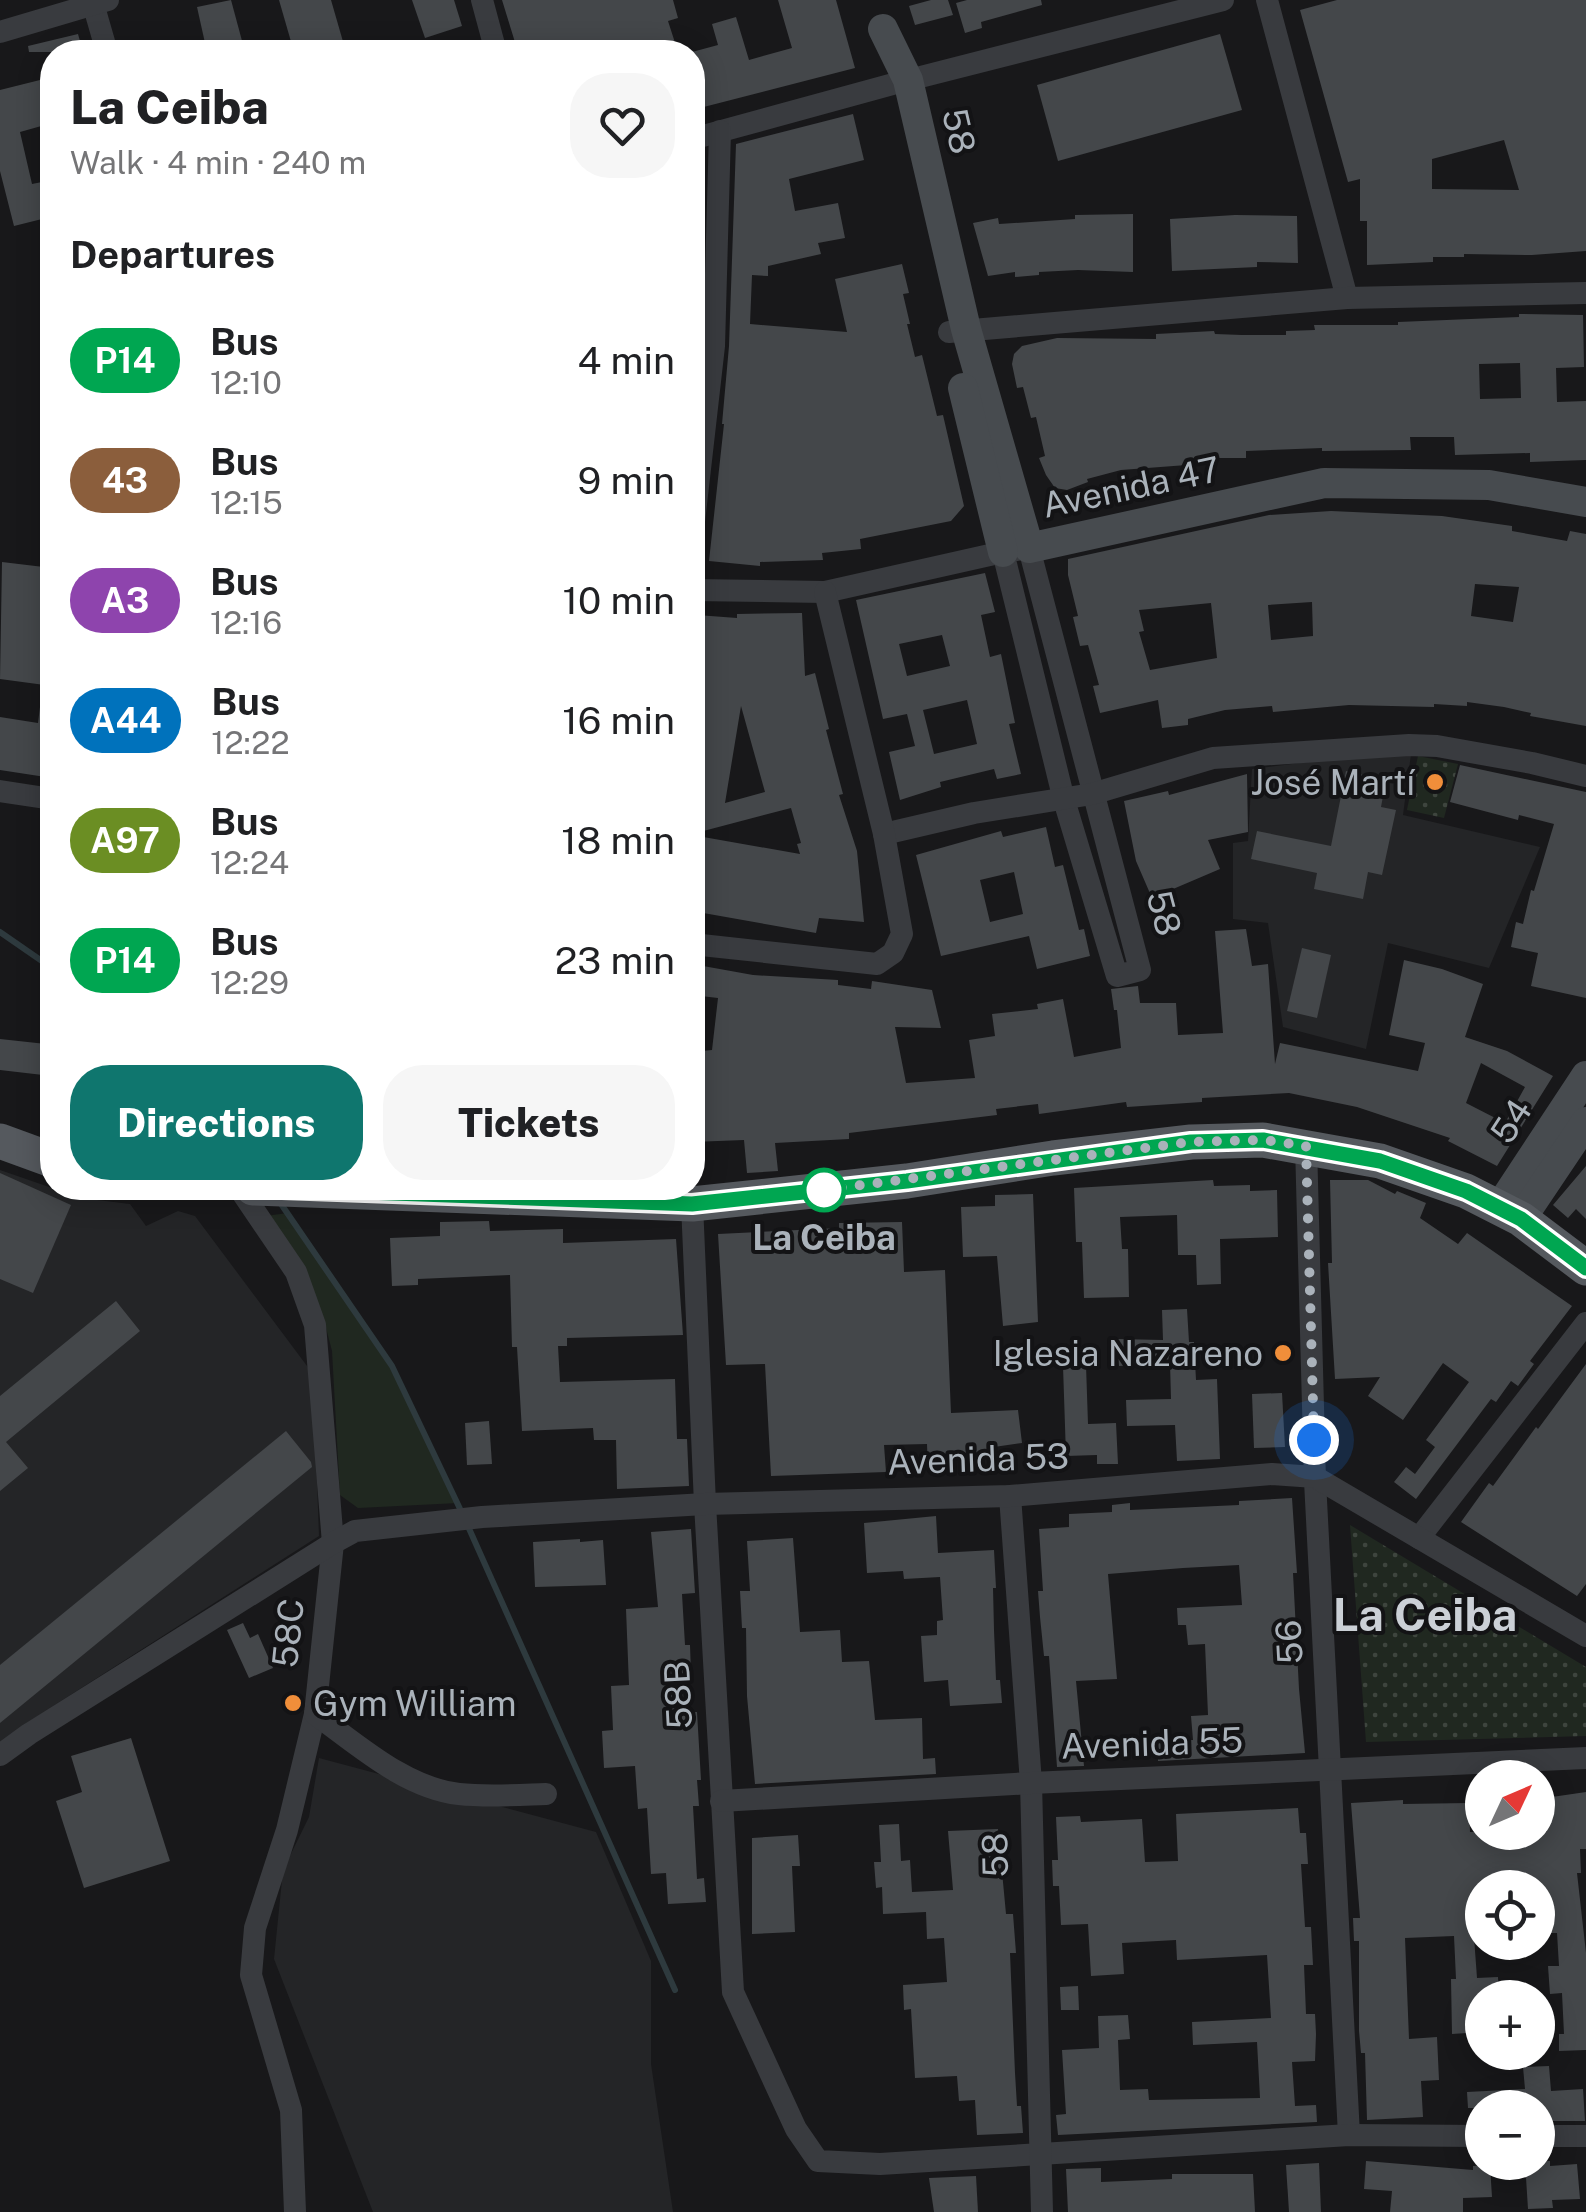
<!DOCTYPE html>
<html lang="en">
<head>
<meta charset="utf-8">
<style>
	:root { --surface:#fff; --page:#f6f6f6; --text:#202124; --muted:#757577; --accent:#0f766e }
	body { margin:0; font-family:"Public Sans",sans-serif; background:var(--page); color:var(--text); height:100vh; display:flex; flex-direction:column; font-size:38px; white-space:nowrap }
	* { box-sizing:border-box; margin:0 }
	p { font-size:32px; color:var(--muted) }
	.icon { flex:none; width:55px; height:55px; fill:none; stroke:currentColor; stroke-width:2; stroke-linecap:round; stroke-linejoin:round }
	.map { position:relative; flex:1; overflow:hidden }
	.details { position:absolute; left:40px; top:40px; width:665px; height:1160px; display:flex; flex-direction:column; background:var(--surface); border-radius:40px; box-shadow:0 5px 25px #0003 }
	.details>* { flex:none }
	.badge { padding:0 20px; border-radius:32px; font-size:35px; line-height:65px }
	.needle { width:65px; rotate:46deg }
	.fabs { position:absolute; left:1465px; top:1760px; display:grid; gap:20px }
	.fabs a { display:grid; place-items:center; width:90px; height:90px; border-radius:50%; background:var(--surface); box-shadow:0 5px 25px #0003; font-size:50px }
	.you { position:absolute; width:50px; height:50px; margin:-25px; border:8px solid #fff; border-radius:50%; background:#1a73e8; box-shadow:0 0 0 15px #1a73e833 }
	.map>.badge { position:absolute; translate:-50% -50%; box-shadow:0 0 0 5px #fff }
	h2 { padding:0 30px; font-size:38px; line-height:90px }
	.round { display:grid; place-items:center; flex:none; width:105px; height:105px; border-radius:40px; background:var(--page) }
	.headline { display:flex; align-items:center; justify-content:space-between; height:170px; padding:0 30px }
	h1 { font-size:48px; font-weight:800; line-height:75px }
	.primary-button { display:flex; gap:20px; margin-top:auto; padding:20px 30px }
	.primary-button a { flex:1; height:115px; border-radius:40px; background:var(--accent); color:#fff; font-size:40px; font-weight:800; line-height:115px; text-align:center }
	.primary-button a+a { background:var(--page); color:var(--text) }
	ul { padding:0; list-style:none }
	li { display:flex; align-items:center; gap:30px; height:120px; padding:0 30px }
	li div { flex:1 }
	li b { display:block; font-size:38px }
	li em { font-style:normal }
	li .badge { min-width:110px; font-weight:700; text-align:center }
	.map>svg:first-child { display:block }
	.built { fill:#242527 }
	.green { fill:#202820 }
	.park { fill:url(#park-dots) }
	.lines { fill:none; stroke-linecap:round; stroke-linejoin:round }
	.stream { stroke:#2e3a3e; stroke-width:6 }
	.building { fill:#44474a; fill-rule:evenodd }
	.street { stroke:#393b3f; stroke-width:22 }
	.secondary { stroke:#474b4f; stroke-width:30 }
	.primary { stroke:#55595e; stroke-width:35 }
	.line-casing { stroke:#fff; stroke-width:22 }
	.line { stroke:#00a651; stroke-width:15 }
	.walk { stroke:#aab2ba; stroke-width:10; stroke-dasharray:0 18 }
	.poi-dot { fill:#f08e3a; stroke:#131315; stroke-width:4 }
	.stop-dot { fill:#fff; stroke:#00a651; stroke-width:5 }
	.labels { text-anchor:middle; dominant-baseline:central; stroke-width:8; stroke-linejoin:round; paint-order:stroke }
	.street-label { font-size:35px; fill:#aab2ba; stroke:#131315 }
	.poi-label { font-size:35px; fill:#aab2ba; stroke:#131315; text-anchor:end }
	.stop-label { font-size:35px; font-weight:bold; fill:#aab2ba; stroke:#131315 }
	.district-label { font-size:45px; font-weight:bold; fill:#cbd0d6; stroke:#131315 }
</style>
</head>
<body>
<div class="map">
<svg width="1586" height="2212" viewBox="0 0 1586 2212">
	<defs>
		<pattern id="park-dots" width="8" height="8" patternUnits="userSpaceOnUse" patternTransform="scale(2.5)"><rect width="8" height="8" fill="#202820"/><path d="M2 2h.1M6 6h.1" fill="none" stroke="#3e453e" stroke-width="1.8" stroke-linecap="round"/></pattern>
	</defs>
	<rect width="100%" height="100%" fill="#18181a"/>
	<g class="built">
		<polygon points="1411,754 1403,815 1540,847 1489,968 1388,943 1366,1049 1283,1027 1268,923 1233,919 1233,843 1248,841 1252,769 1347,757"/>
		<polygon points="0,1170 81,1198 130,1204 146,1226 178,1211 195,1216 313,1374 319,1536 25,1724 0,1745"/>
		<polygon points="319,1758 596,1832 651,1961 651,2064 673,2212 373,2212 274,1959 283,1870 309,1817"/>
	</g>
	<polygon class="green" points="288,1213 392,1366 458,1503 358,1508 340,1495 332,1351 324,1320 265,1216"/>
	<g class="park">
		<polygon points="1418,756 1458,764 1444,818 1407,810"/>
		<polygon points="1350,1525 1586,1667 1586,1736 1366,1742"/>
	</g>
	<g class="lines">
		<g class="stream">
			<polyline points="0,932 52,968"/>
			<polyline points="279,1201 392,1366 462,1513"/>
			<polyline points="467,1524 675,1990"/>
		</g>
	</g>
	<g class="building">
		<polygon points="231,0 245,52 207,52 197,7"/>
		<polygon points="279,0 331,0 346,52 294,52"/>
		<polygon points="412,0 454,0 462,26 425,38"/>
		<polygon points="502,0 673,0 678,18 668,21 678,52 518,52"/>
		<polygon points="778,0 836,0 855,68 692,110 692,52 718,45 712,24 736,17 749,60 792,48"/>
		<polygon points="931,0 948,0 953,15 915,25 909,6"/>
		<polygon points="967,0 1041,0 1042,5 981,22 982,28 965,33 956,3"/>
		<path d="M1337,0H1586V251L1532,255L1464,254V257H1433V262L1367,265V221H1360V179L1348,182L1300,10ZM1504,140L1519,190L1432,189V159Z"/>
		<polygon points="78,34 83,52 29,52 28,46"/>
		<polygon points="1220,34 1242,110 1058,161 1037,85"/>
		<polygon points="52,77 52,123 20,132 32,184 42,182 50,217 14,226 0,171 0,90"/>
		<polygon points="853,114 864,160 789,179 795,211 838,203 845,238 818,243 821,254 768,266 768,276 752,275 750,324 847,332 835,279 902,264 909,293 903,294 910,324 907,324 915,357 922,355 937,416 943,415 964,506 951,521 860,539 861,549 822,553 823,560 760,562 760,566 709,561 724,424 722,424 729,346 736,144"/>
		<polygon points="1133,214 1133,272 1078,270 1039,272 1039,275 1015,277 1015,272 988,276 973,223 998,218 999,224 1075,219 1075,215"/>
		<polygon points="1235,215 1297,216 1298,263 1257,262 1257,267 1172,271 1170,219"/>
		<polygon points="692,281 701,282 700,312 692,311"/>
		<path d="M1519,314L1583,315L1584,367L1556,368L1557,402L1586,401V460L1530,462V453L1455,455L1454,437H1410L1411,450L1322,451V448L1246,451V458H1212L1213,463L1121,470L1087,479L1088,482L1067,490L1055,488L1046,475L1039,458L1045,456L1036,417L1031,418L1023,387L1017,388L1012,364L1014,354L1022,346L1057,338L1156,339V334L1214,331L1215,334L1242,335H1286V331L1315,330L1314,325H1398V322L1519,317ZM1520,363L1521,398L1480,399L1479,364Z"/>
		<path d="M1331,511L1442,516L1512,526V531L1567,541L1570,531L1586,534V726L1530,716L1531,713L1504,707L1467,702V706L1434,704V707L1349,705L1273,712L1272,706L1225,710L1188,719V725L1162,728L1158,700L1100,713L1093,686L1099,685L1088,645L1080,646L1073,617L1078,616L1068,575V559L1269,515ZM1475,584L1519,587L1513,622L1471,616ZM1312,602L1313,636L1271,640L1268,605ZM1211,603L1217,658L1150,670L1139,632L1144,631L1139,610Z"/>
		<polygon points="2,562 52,568 48,624 52,625 52,686 0,679"/>
		<path d="M985,573L995,612L981,615L990,657L1001,654L1015,723L1009,724L1021,774L997,779L994,769L940,782L941,787L900,800L889,752L915,746L907,714L883,719L856,600ZM942,635L950,666L907,676L899,644ZM967,700L977,744L934,754L923,710Z"/>
		<path d="M802,613L805,676L815,673L829,729L826,730L843,794L839,795L857,851L864,922L819,918L816,933L692,911V835L800,854L797,844L801,843L791,808L692,834V680L697,615L737,618V614ZM741,706L765,792L725,803Z"/>
		<polygon points="42,691 52,692 52,778 0,770 0,717 38,723"/>
		<polygon points="1460,765 1586,792 1586,998 1531,986 1538,953 1511,947 1516,922 1523,924 1531,890 1534,891 1554,824 1519,815 1518,820 1450,802"/>
		<polygon points="1346,771 1386,780 1381,807 1396,810 1382,875 1368,872 1363,899 1314,889 1317,873 1251,859 1257,831 1331,846"/>
		<polygon points="1247,774 1248,832 1208,840 1220,869 1152,898 1136,861 1124,801 1168,791 1169,795"/>
		<path d="M1046,827L1055,867L1063,865L1079,930L1084,929L1090,956L1037,969L1029,936L941,956L916,855L1001,831L1003,837ZM1014,872L1023,914L990,922L980,880Z"/>
		<path d="M1246,929L1252,966L1268,964L1275,1064L1280,1043L1418,1071L1425,1043L1389,1035L1404,960L1442,969L1483,984L1465,1037L1507,1051L1553,1076L1497,1166L1448,1141L1450,1138L1357,1107L1289,1093L1202,1098V1102L1127,1107L1126,1102L1039,1114L1038,1104L996,1109L997,1115L849,1133V1139L775,1143L778,1171L747,1173L744,1140L692,1142V1052L712,1050L718,998L692,995V964L753,975L838,980V985L871,989L872,981L932,990L941,1028L895,1027L906,1083L975,1078L969,1040L995,1036L992,1014L1038,1009L1037,1004L1063,999L1074,1057L1121,1048L1117,1010H1114L1111,989L1138,986L1140,1003H1176L1178,1035L1223,1033L1215,931ZM1481,1063L1525,1087L1505,1123L1466,1103Z"/>
		<polygon points="1302,948 1331,955 1317,1018 1287,1011"/>
		<polygon points="0,1039 46,1044 43,1075 0,1070"/>
		<polygon points="1586,1166 1586,1219 1576,1209 1568,1218 1553,1205"/>
		<polygon points="0,1173 71,1205 33,1293 0,1279"/>
		<polygon points="1213,1180 1214,1186 1250,1185 1250,1191 1277,1190 1278,1237 1220,1239 1221,1284 1197,1285 1196,1255 1178,1255 1177,1215 1120,1217 1122,1249 1128,1249 1129,1297 1084,1298 1082,1242 1076,1242 1074,1188"/>
		<polygon points="1330,1180 1368,1180 1395,1194 1397,1191 1426,1203 1420,1218 1458,1244 1467,1233 1572,1306 1530,1361 1534,1364 1518,1386 1511,1381 1496,1402 1491,1399 1416,1499 1394,1482 1406,1467 1415,1474 1435,1447 1426,1440 1469,1382 1443,1363 1403,1420 1368,1396 1380,1377 1335,1379 1328,1263 1332,1263"/>
		<polygon points="1033,1194 1038,1322 1003,1326 997,1256 963,1257 961,1207 995,1206 995,1195"/>
		<polygon points="489,1221 490,1231 563,1229 563,1243 676,1239 683,1335 567,1338 567,1346 558,1346 560,1382 675,1379 677,1439 687,1439 689,1486 617,1489 616,1440 594,1440 593,1428 522,1431 517,1347 512,1347 510,1275 418,1279 418,1285 392,1286 390,1238 440,1236 440,1222"/>
		<polygon points="902,1222 904,1272 945,1270 951,1413 1018,1410 1022,1443 994,1447 994,1457 951,1458 951,1471 928,1472 927,1444 884,1445 886,1472 771,1476 765,1364 726,1365 718,1234 839,1228 839,1223"/>
		<polygon points="116,1301 140,1331 6,1442 28,1468 0,1491 0,1396"/>
		<polygon points="1187,1309 1189,1342 1194,1342 1196,1380 1217,1379 1220,1459 1177,1461 1175,1425 1127,1426 1126,1400 1171,1399 1170,1363 1119,1366 1117,1339 1163,1340 1162,1310"/>
		<polygon points="1586,1364 1586,1584 1577,1596 1461,1522 1489,1483 1493,1486 1536,1427 1538,1429"/>
		<polygon points="1086,1365 1088,1424 1116,1423 1118,1464 1097,1464 1097,1455 1066,1456 1063,1366"/>
		<polygon points="1282,1393 1285,1447 1254,1448 1252,1394"/>
		<polygon points="489,1421 492,1464 467,1465 465,1423"/>
		<polygon points="286,1431 311,1462 312,1467 0,1723 0,1665"/>
		<polygon points="1292,1498 1297,1573 1293,1573 1299,1689 1305,1753 1158,1761 1157,1742 1193,1740 1191,1716 1208,1715 1205,1644 1188,1645 1186,1625 1178,1625 1177,1608 1242,1605 1239,1565 1183,1568 1108,1574 1117,1679 1076,1681 1084,1766 1057,1767 1049,1656 1044,1656 1040,1617 1038,1591 1043,1591 1039,1529 1069,1527 1069,1514 1112,1512 1112,1505 1130,1503 1130,1510 1239,1505 1239,1501"/>
		<polygon points="936,1516 938,1553 994,1550 996,1588 993,1588 994,1630 996,1680 1000,1680 1002,1703 950,1706 948,1680 924,1682 921,1636 937,1635 937,1621 943,1620 940,1577 904,1579 903,1571 867,1573 864,1523"/>
		<polygon points="691,1529 695,1593 682,1594 685,1645 690,1645 691,1674 682,1675 684,1713 697,1712 701,1780 697,1780 699,1806 693,1806 697,1879 704,1878 706,1902 668,1904 666,1873 651,1874 647,1808 638,1809 635,1766 604,1768 602,1731 613,1730 611,1686 629,1685 626,1609 658,1607 651,1532"/>
		<polygon points="793,1538 800,1632 840,1630 842,1662 869,1661 875,1720 922,1718 923,1759 935,1758 936,1774 755,1784 747,1696 746,1628 742,1628 740,1591 750,1591 747,1541"/>
		<polygon points="580,1539 580,1542 603,1540 606,1585 535,1587 533,1542"/>
		<polygon points="243,1623 250,1638 258,1634 273,1668 249,1678 227,1630"/>
		<polygon points="131,1738 170,1861 84,1888 56,1801 82,1792 71,1756"/>
		<polygon points="1586,1792 1586,1849 1580,1849 1581,1873 1577,1873 1586,1953 1586,2050 1559,2051 1559,2034 1564,2034 1562,1993 1550,1994 1548,1966 1559,1966 1557,1933 1547,1933 1545,1888 1476,1888 1476,1896 1471,1896 1477,1978 1498,1977 1499,1996 1482,1997 1482,2032 1452,2034 1451,1979 1456,1979 1454,1936 1405,1938 1409,2039 1437,2037 1439,2080 1421,2081 1423,2117 1367,2120 1365,2053 1361,2053 1359,2031 1359,1941 1354,1941 1353,1918 1360,1918 1351,1803 1403,1800 1403,1804 1469,1803 1470,1832 1547,1832 1545,1798"/>
		<polygon points="1298,1808 1300,1833 1306,1833 1308,1864 1301,1864 1305,1927 1311,1927 1313,1965 1304,1965 1306,2014 1315,2014 1316,2034 1315,2061 1292,2062 1295,2106 1316,2105 1317,2122 1058,2135 1056,2115 1066,2114 1062,2050 1099,2048 1098,2016 1128,2015 1130,2039 1118,2040 1120,2090 1148,2089 1149,2100 1260,2098 1257,2042 1193,2045 1192,2022 1271,2018 1267,1955 1177,1960 1176,1940 1122,1943 1124,1974 1091,1976 1088,1924 1061,1925 1059,1886 1053,1886 1052,1860 1058,1860 1056,1817 1080,1816 1081,1822 1142,1819 1145,1862 1178,1861 1176,1814"/>
		<polygon points="899,1824 901,1861 910,1860 912,1892 953,1890 948,1831 998,1829 1006,1914 1013,1914 1016,1953 1010,1953 1015,2073 1017,2106 1021,2106 1023,2133 977,2135 975,2100 959,2101 957,2076 915,2078 911,2009 904,2010 903,1985 947,1982 944,1938 927,1939 926,1912 883,1914 882,1887 876,1888 874,1862 881,1862 879,1825"/>
		<polygon points="798,1835 800,1866 792,1866 795,1932 752,1934 752,1838"/>
		<polygon points="1078,1986 1079,2010 1061,2010 1060,1987"/>
		<polygon points="1549,2066 1551,2091 1583,2089 1585,2121 1538,2121 1538,2108 1468,2108 1467,2092 1525,2089 1523,2067"/>
		<polygon points="1366,2161 1473,2170 1473,2166 1490,2165 1492,2197 1463,2198 1463,2212 1390,2212 1392,2191 1364,2189"/>
		<polygon points="1550,2161 1550,2166 1577,2164 1580,2199 1552,2200 1553,2208 1528,2209 1525,2162"/>
		<polygon points="1319,2163 1321,2212 1289,2212 1286,2165"/>
		<polygon points="1101,2168 1101,2182 1172,2179 1172,2174 1253,2174 1255,2212 1068,2212 1066,2169"/>
		<polygon points="976,2176 978,2212 934,2212 929,2178"/>
	</g>
	<g class="lines">
		<g class="street">
			<polyline points="92,0 107,52"/>
			<polyline points="482,0 496,52"/>
			<polyline points="1267,0 1347,298"/>
			<polyline points="0,32 108,0"/>
			<polyline points="692,139 893,84 1223,0"/>
			<polyline points="949,332 1347,298 1586,293"/>
			<polyline points="692,539 714,346 720,131"/>
			<polyline points="692,590 825,592 1003,552 1029,548 1140,970 1117,976 1064,800 1003,552"/>
			<polyline points="0,791 52,799"/>
			<polyline points="884,834 974,813 1092,794 1213,758 1409,745 1437,746 1532,763 1586,776"/>
			<polyline points="692,944 877,964 893,953 902,934 884,834 825,592"/>
			<polyline points="1306,1145 1315,1481 1349,2135"/>
			<polyline points="239,1188 296,1272 315,1325 333,1543 315,1714 287,1830 255,1928 251,1975 291,2110 295,2212"/>
			<polyline points="692,1204 705,1504 733,1992 796,2129 818,2161 880,2164 1349,2135 1482,2136"/>
			<polyline points="1010,1496 1031,1783 1042,2212"/>
			<polyline points="1419,1538 1586,1323"/>
			<path d="M315,1714C357,1744 405,1788 459,1794C487,1797 517,1795 546,1794"/>
			<polyline points="0,1755 29,1734 333,1543 355,1531 482,1517 705,1504 1010,1496 1272,1474 1315,1477 1586,1636"/>
			<polyline points="721,1801 1031,1783 1586,1758"/>
			<polyline points="1538,2136 1586,2136"/>
		</g>
		<g class="secondary">
			<polyline points="883,29 908,80 966,329 1029,548 1324,483 1489,485 1586,502"/>
			<polyline points="963,388 1003,552"/>
			<polyline points="1499,1208 1586,1076"/>
			<polyline points="1521,1219 1586,1122"/>
		</g>
		<g class="primary">
			<polyline points="0,1141 52,1160"/>
			<polyline points="253,1188 692,1204 907,1181 1053,1158 1191,1142 1263,1140 1380,1161 1466,1191 1521,1219 1586,1268"/>
		</g>
	</g>
	<g class="lines">
		<defs>
			<polyline id="line" points="253,1188 692,1204 907,1181 1191,1142 1263,1140 1380,1161 1466,1191 1521,1219 1586,1268"/>
		</defs>
		<use href="#line" class="line-casing"/>
		<use href="#line" class="line"/>
		<polyline class="walk" points="824,1190 1191,1142 1263,1140 1306,1146 1314,1440"/>
	</g>
	<g class="poi-dot">
		<circle cx="1435" cy="782" r="10"/>
		<circle cx="1283" cy="1353" r="10"/>
		<circle cx="293" cy="1703" r="10"/>
	</g>
	<circle class="stop-dot" cx="824" cy="1190" r="20"/>
	<g class="labels">
		<g class="street-label">
			<text transform="translate(959 131) rotate(77)">58</text>
			<text transform="translate(1131 487) rotate(-12)">Avenida 47</text>
			<text transform="translate(1164 913) rotate(75)">58</text>
			<text transform="translate(1511 1121) rotate(-57)">54</text>
			<text transform="translate(978 1459) rotate(-2)">Avenida 53</text>
			<text transform="translate(288 1633) rotate(-84)">58C</text>
			<text transform="translate(1289 1642) rotate(-93)">56</text>
			<text transform="translate(678 1695) rotate(-93)">58B</text>
			<text transform="translate(1152 1743) rotate(-2)">Avenida 55</text>
			<text transform="translate(995 1855) rotate(-91)">58</text>
		</g>
		<g class="poi-label">
			<text x="1415" y="782">José Martí</text>
			<text x="1263" y="1353">Iglesia Nazareno</text>
			<text x="313" y="1703" text-anchor="start">Gym William</text>
		</g>
		<g class="stop-label">
			<text x="824" y="1237">La Ceiba</text>
		</g>
		<g class="district-label">
			<text x="1425" y="1614">La Ceiba</text>
		</g>
	</g>
</svg>
<div class="fabs">
<a><svg class="needle" viewBox="-14 -14 28 28"><path d="M0-13l5 13h-10z" fill="#e53935"/><path d="M0 13l5-13h-10z" fill="#757577"/></svg></a>
<a><svg class="icon" aria-label="locate" viewBox="0 0 24 24"><circle cx="12" cy="12" r="6"/><path d="M12 2v4M12 18v4M2 12h4M18 12h4"/></svg></a>
<a>+</a>
<a>−</a>
</div>
<div class="you" style="left:1314px;top:1440px"></div>
<section class="details">
<div class="headline"><div><h1>La Ceiba</h1><p>Walk · 4 min · 240 m</p></div><a class="round"><svg class="icon" aria-label="heart" viewBox="0 0 24 24"><path d="M12 20l-8-8c-3-5 5-10 8-4 3-6 11-1 8 4z"/></svg></a></div>
<h2>Departures</h2>
<ul>
<li><span class="badge" style="background:#00a651;color:#fff">P14</span><div><b>Bus</b><p>12:10</p></div><em>4 min</em></li>
<li><span class="badge" style="background:#8b5e3c;color:#fff">43</span><div><b>Bus</b><p>12:15</p></div><em>9 min</em></li>
<li><span class="badge" style="background:#8e44ad;color:#fff">A3</span><div><b>Bus</b><p>12:16</p></div><em>10 min</em></li>
<li><span class="badge" style="background:#0072bc;color:#fff">A44</span><div><b>Bus</b><p>12:22</p></div><em>16 min</em></li>
<li><span class="badge" style="background:#6b8e23;color:#fff">A97</span><div><b>Bus</b><p>12:24</p></div><em>18 min</em></li>
<li><span class="badge" style="background:#00a651;color:#fff">P14</span><div><b>Bus</b><p>12:29</p></div><em>23 min</em></li>
</ul>
<div class="primary-button"><a>Directions</a><a>Tickets</a></div>
</section>
</div>
</body>
</html>
